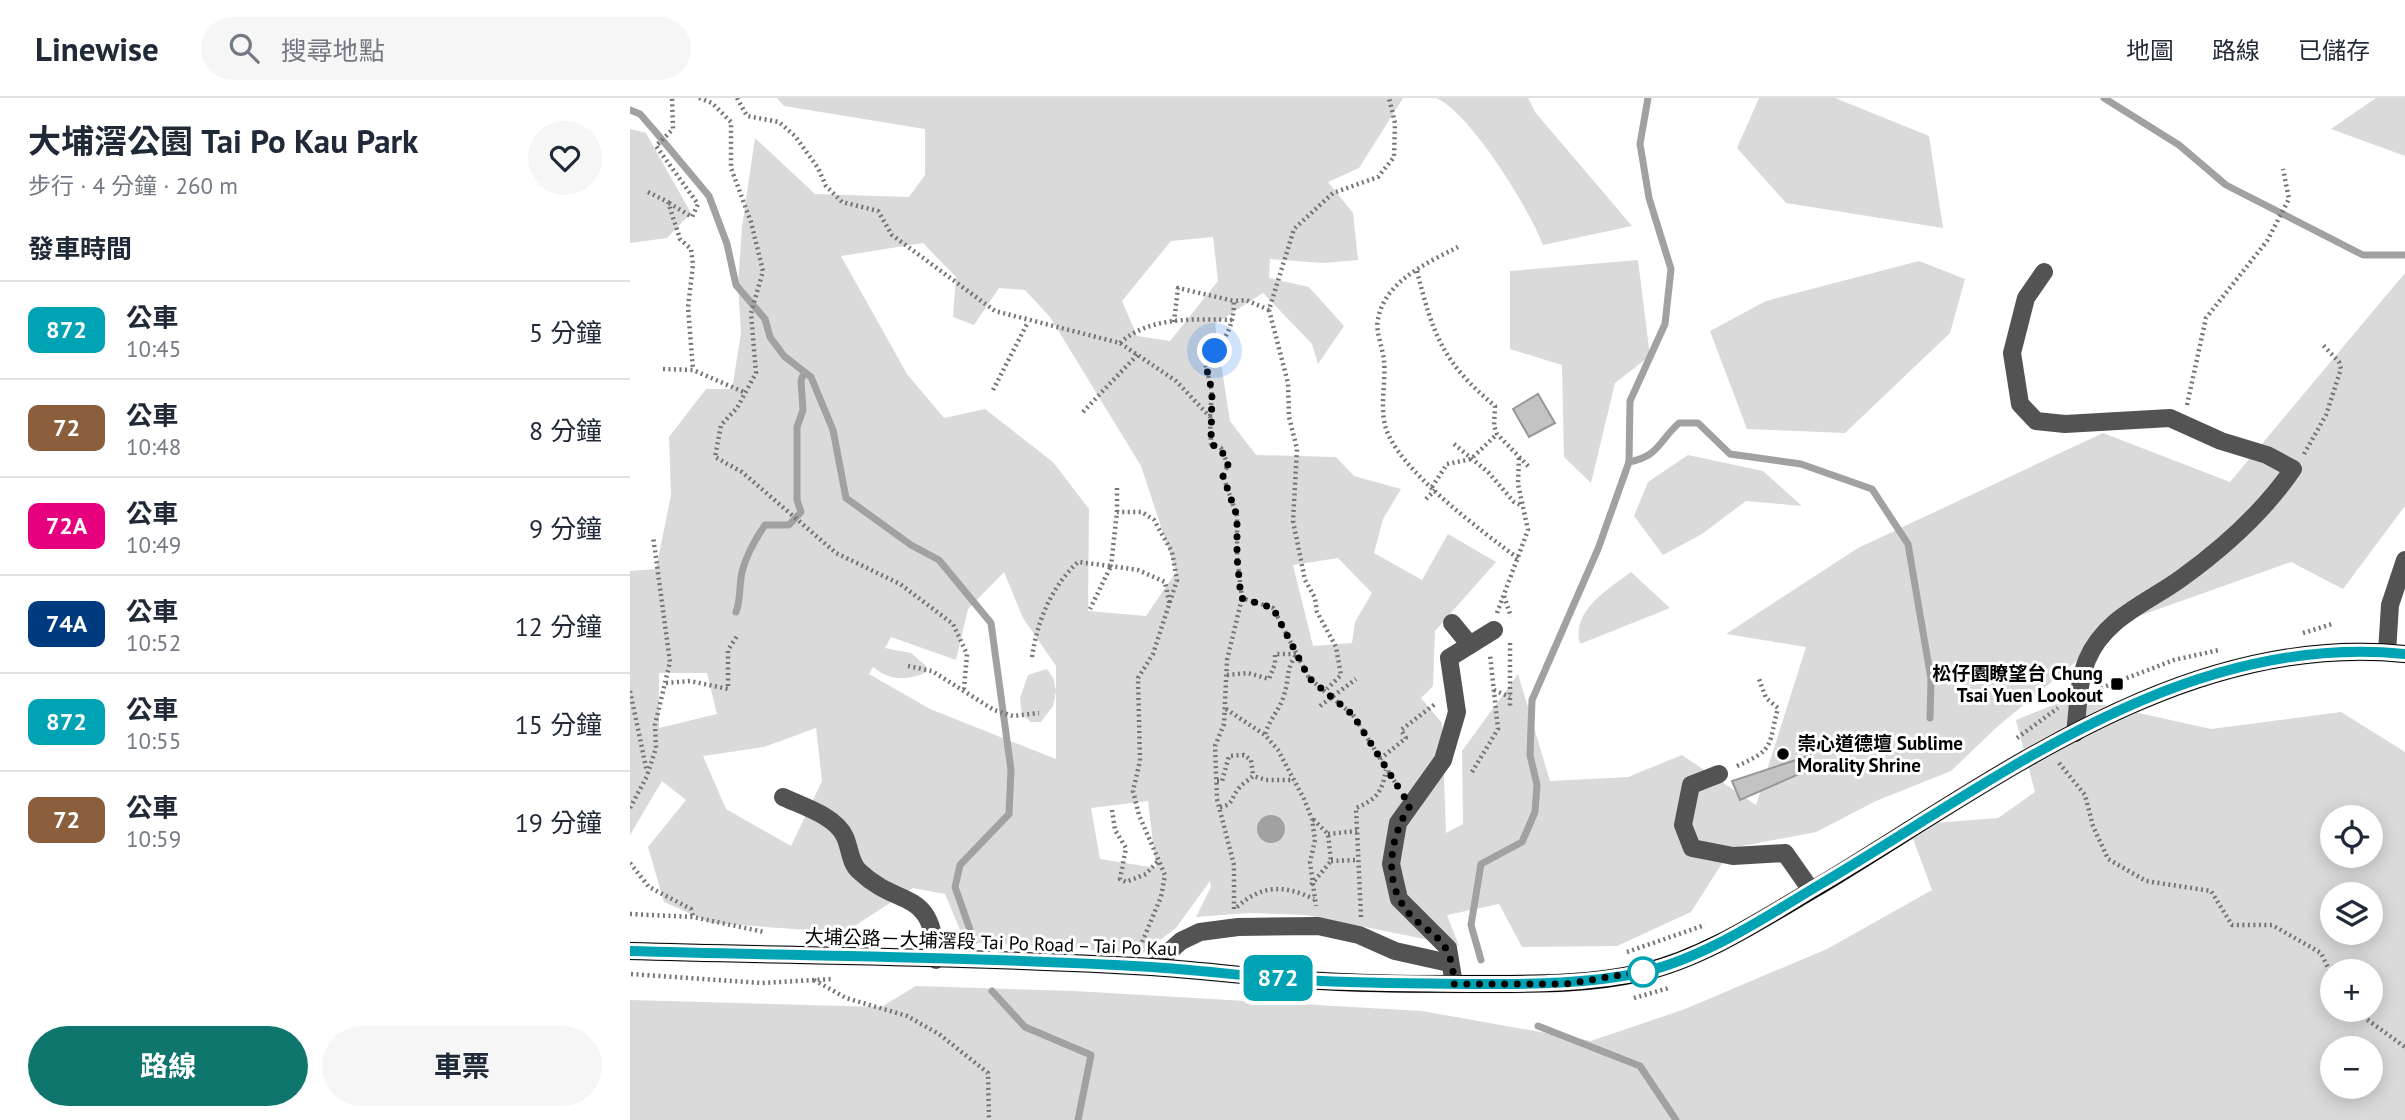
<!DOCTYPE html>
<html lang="zh-TW">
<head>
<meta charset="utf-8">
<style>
	:root { --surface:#fff; --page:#f6f6f7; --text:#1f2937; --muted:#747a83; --line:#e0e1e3; --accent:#0f766e }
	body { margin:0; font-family:"PT Sans","Noto Sans TC",sans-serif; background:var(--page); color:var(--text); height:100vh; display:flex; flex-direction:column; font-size:26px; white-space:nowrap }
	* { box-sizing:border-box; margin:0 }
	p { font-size:23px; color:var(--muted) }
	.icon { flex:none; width:38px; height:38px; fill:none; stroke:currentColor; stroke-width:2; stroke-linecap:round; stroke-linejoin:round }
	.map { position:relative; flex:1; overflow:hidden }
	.panel { display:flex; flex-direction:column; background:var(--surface); width:630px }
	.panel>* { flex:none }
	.badge { padding:0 14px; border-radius:10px; font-size:24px; line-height:46px }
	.fabs { position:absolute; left:1690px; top:707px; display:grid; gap:14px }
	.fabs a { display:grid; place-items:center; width:63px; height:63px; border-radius:50%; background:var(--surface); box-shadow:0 4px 18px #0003; font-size:35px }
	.you { position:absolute; width:35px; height:35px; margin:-18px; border:5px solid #fff; border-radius:50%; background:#1a73e8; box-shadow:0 0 0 10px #1a73e833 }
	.map>.badge { position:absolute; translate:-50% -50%; box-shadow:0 0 0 4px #fff }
	h2 { padding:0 28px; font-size:26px; line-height:63px }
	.round { display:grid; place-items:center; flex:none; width:74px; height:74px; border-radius:37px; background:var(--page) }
	.headline { display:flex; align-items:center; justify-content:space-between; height:119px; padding:0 28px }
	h1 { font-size:33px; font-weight:700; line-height:52px }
	.primary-button { display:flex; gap:14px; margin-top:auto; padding:14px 28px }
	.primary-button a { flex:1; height:80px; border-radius:42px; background:var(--accent); color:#fff; font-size:28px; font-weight:700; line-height:80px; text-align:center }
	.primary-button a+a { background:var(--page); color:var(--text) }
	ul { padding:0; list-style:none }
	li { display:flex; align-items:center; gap:21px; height:98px; padding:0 28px; border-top:2px solid var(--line) }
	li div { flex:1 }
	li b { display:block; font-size:26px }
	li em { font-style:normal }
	li .badge { min-width:77px; font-weight:700; text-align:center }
	header { display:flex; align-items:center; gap:42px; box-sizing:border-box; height:98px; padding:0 35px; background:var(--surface); border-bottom:2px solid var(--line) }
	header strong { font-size:33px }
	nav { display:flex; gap:38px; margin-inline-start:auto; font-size:24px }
	.search { width:490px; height:63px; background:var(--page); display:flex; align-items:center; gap:18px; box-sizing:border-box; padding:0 24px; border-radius:38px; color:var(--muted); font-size:26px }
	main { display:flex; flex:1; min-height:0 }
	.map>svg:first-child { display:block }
	.green { fill:#dadada; fill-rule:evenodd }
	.water { fill:#a1a1a1 }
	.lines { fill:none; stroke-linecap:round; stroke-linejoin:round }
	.stream { stroke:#a1a1a1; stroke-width:7 }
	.building { fill:#c3c3c3; stroke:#979797; stroke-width:2 }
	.major-casing { stroke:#dbdbdb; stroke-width:19 }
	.path { stroke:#757575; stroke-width:4.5; stroke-dasharray:2 3.5; stroke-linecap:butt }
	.minor { stroke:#535353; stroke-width:18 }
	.major { stroke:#000; stroke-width:18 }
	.line-casing { stroke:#fff; stroke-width:16 }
	.line { stroke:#00a3b4; stroke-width:10 }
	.walk { stroke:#000; stroke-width:7; stroke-dasharray:0 12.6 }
	.poi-dot { fill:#000; stroke:#fff; stroke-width:2.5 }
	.stop-dot { fill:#fff; stroke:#00a3b4; stroke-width:3.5 }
	.labels { text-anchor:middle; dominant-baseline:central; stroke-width:6; stroke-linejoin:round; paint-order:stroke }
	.poi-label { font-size:19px; font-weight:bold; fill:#000; stroke:#fff; text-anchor:end }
	.street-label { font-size:19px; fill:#000; stroke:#fff }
</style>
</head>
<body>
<header>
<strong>Linewise</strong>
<div class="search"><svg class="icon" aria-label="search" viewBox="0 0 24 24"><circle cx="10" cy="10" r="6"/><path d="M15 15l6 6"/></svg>搜尋地點</div>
<nav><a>地圖</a><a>路線</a><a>已儲存</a></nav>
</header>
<main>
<section class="panel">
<div class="headline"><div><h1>大埔滘公園 Tai Po Kau Park</h1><p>步行 · 4 分鐘 · 260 m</p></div><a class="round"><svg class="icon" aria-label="heart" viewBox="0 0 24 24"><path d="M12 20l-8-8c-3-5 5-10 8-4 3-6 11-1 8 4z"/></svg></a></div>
<h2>發車時間</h2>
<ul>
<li><span class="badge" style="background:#00a3b4;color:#fff">872</span><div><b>公車</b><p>10:45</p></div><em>5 分鐘</em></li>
<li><span class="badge" style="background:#8b5e3c;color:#fff">72</span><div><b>公車</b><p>10:48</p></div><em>8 分鐘</em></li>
<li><span class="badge" style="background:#e6007e;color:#fff">72A</span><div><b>公車</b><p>10:49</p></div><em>9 分鐘</em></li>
<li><span class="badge" style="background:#003b80;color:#fff">74A</span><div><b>公車</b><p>10:52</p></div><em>12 分鐘</em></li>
<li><span class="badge" style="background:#00a3b4;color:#fff">872</span><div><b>公車</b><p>10:55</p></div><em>15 分鐘</em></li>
<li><span class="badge" style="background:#8b5e3c;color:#fff">72</span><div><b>公車</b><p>10:59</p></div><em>19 分鐘</em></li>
</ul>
<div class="primary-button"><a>路線</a><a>車票</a></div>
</section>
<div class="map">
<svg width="1775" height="1022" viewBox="0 0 1775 1022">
	<rect width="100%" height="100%" fill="#fff"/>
	<g class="green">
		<path d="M147,0H773L729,70L698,84L723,115L728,162L693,165L640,161L639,180L679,189L714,228L688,266L682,246L633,195L585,226L600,323L626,357L706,359L724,378L771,391L753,421L744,455L792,482L818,436L866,464L805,533L803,588L791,600L812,625L816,735L833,726L832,653L888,576L920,683L998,679L1052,657L1126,707L1176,549L1096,536L1228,450L1473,335L1600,384L1775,175V408L1713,491L1661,464L1495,523L1367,629L1321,673L1246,703L1186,734L1102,750L1061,814L987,848L892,849L869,806L817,817L829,848L676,817L619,815L566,819L581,789L580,783L546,830L513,855L335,844L315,796L283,790L226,827L207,834L81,825L34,804L18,749L56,702L32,683L0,737V473L26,471L41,397L39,339L76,291H102L111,235L108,187L112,129L125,40L185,96L279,99L295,77V31L154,8ZM583,139L588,183L540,243L507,238L492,203L541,143ZM293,145L326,179L323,219L344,227L369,190L395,192L420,219L511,368L546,474L516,518L458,513L459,411L423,364L355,311L314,320L277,276L211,158ZM708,460L742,495L725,524L722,545L683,548L663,467ZM374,474L393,520L426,568V592L423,580L417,571L398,577L390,600L392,617L401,624H411L423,608L426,594V661L300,611L239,576L243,569C260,583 277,583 297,574L296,568L281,555L255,550L261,539L326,562L338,511ZM29,575H77L87,616L29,630ZM186,630L192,683L161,748L96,711L73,658L134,649ZM518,703L526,770L470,761L461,710Z"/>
		<path d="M806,0H898L905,14L1002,128L913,147C900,112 840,14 806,0Z"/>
		<polygon points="1129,0 1205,0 1299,38 1313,130 1156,105 1107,50"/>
		<polygon points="1746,0 1775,0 1775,58 1701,31"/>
		<polygon points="0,31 16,35 61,115 37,140 0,145"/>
		<polygon points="1008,162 1020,258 985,285 961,385 934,359 932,267 880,251 880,173"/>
		<polygon points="1289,163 1335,181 1320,235 1215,335 1117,331 1080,233 1136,203"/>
		<polygon points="1058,357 1133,373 1172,408 1116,403 1072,436 1033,457 1004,418 1018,384"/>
		<path d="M1001,474L1040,510L950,546C941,513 977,492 1001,474Z"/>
		<path d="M1441,600L1581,631L1711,614L1775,654V1022H0V902L251,909L286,888L444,893L792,913L961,943L1055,911L1197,851L1302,792L1278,727L1368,720L1405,694L1386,622ZM1703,719H1741V758H1703ZM1703,796H1741V835H1703ZM1703,873H1741V912H1703ZM1703,950H1741V989H1703Z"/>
	</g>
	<circle class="water" cx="641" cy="731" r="14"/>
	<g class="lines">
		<g class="stream">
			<polyline points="1474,0 1549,47 1596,87 1733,157 1775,157"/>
			<polyline points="0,12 10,16 24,32 79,98 97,146 106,187 135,221 140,239 154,258 181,279 203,332 216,400 281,447 309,462 361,525 381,672 379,716 330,767 325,789 344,843"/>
			<path d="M999,364C1029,358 1028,344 1049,325H1068L1100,356L1171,366L1242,391L1278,446L1301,581L1300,620"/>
			<path d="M106,514C111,501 109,487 112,474C116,458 126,440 135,427H159L171,414L167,402V329L173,312L171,283L174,274"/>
			<polyline points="851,862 841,827 851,766 892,744 905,714 907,687 900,657 902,602 968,451 999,364 1000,303 1035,226 1041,171 1019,100 1010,46 1018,0"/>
			<polyline points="362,893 395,929 461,957 448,1022"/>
			<polyline points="908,928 1010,968 1046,1022"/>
		</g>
	</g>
	<g class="building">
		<polygon points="908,296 925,325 899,339 883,311"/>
		<polygon points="1181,657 1185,669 1110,702 1102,683"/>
	</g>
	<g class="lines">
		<defs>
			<path id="major" d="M0,853C174,858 348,859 522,869C568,872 614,878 661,881C723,886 785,886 847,886C904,886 958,887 1014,874C1076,859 1134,820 1189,788C1367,681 1556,533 1775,556"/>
		</defs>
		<use href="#major" class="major-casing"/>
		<g class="path">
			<polyline points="69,0 82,5 101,24 101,70 121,124 133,173 121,215 126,275 107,310 91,327 85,359 112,374 206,455 270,486 323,526 337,556 334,591"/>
			<polyline points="107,0 117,18 149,24 165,38 188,70 196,88 212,104 248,113 262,137 365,213 490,245 546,283 580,319 581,346 591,350 598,367 593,378 607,418 607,459 612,500 643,510 679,580 723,617 768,689"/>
			<polyline points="18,94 38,104 50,141 61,151 63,167 58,209 63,272"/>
			<polyline points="39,105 62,119 68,106 26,48 43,31 42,0"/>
			<path d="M828,149C797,165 755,183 748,221C745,233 753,250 754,263C756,283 750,307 755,327C765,370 853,434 889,461"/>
			<path d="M787,173C803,237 813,265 865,308L864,328L867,336L899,369"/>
			<polyline points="639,212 658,285 659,319 667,351 663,423 675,482 685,500 687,514 706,549 711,577 697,591"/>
			<polyline points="544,224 548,190 604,203"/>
			<path d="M490,245C519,218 567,221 604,222"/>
			<polyline points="33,271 63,272 116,295"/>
			<polyline points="363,292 398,224"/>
			<polyline points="1557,307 1576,220 1637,143 1659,101 1653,71"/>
			<polyline points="453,314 509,255"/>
			<path d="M580,318L582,293L575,265C593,245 604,231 604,203L616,202L639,212L664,131L703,95L748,79L764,59L765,25L759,0"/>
			<polyline points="824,346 858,374 884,404 893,408"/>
			<polyline points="1674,356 1696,317 1711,271 1709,264 1692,246"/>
			<polyline points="802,389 817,366 841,361 867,336"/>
			<polyline points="487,390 487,414"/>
			<polyline points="796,401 805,392"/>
			<polyline points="874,498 881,519"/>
			<polyline points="867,515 898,432 888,386 889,359"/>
			<polyline points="1673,535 1702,526"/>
			<polyline points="880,545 880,609"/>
			<path d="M402,559C407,524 421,489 448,464L481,468L460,511"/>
			<polyline points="278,568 302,573 364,612 383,618 409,615"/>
			<path d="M597,577L618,575L639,581L645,566V556H667C655,572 660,579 654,597C650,612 639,621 635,637"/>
			<polyline points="36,585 60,583 98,591 98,552 107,538"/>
			<polyline points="1471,590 1544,562 1589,552"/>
			<polyline points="864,592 880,599"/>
			<polyline points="0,593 17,674"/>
			<polyline points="690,608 726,581"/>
			<polyline points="596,611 635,637 648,652 674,701 682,721 685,742 680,764 686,808"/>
			<polyline points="1387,640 1428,610"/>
			<polyline points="750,661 776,640 771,632 805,606"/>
			<polyline points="1429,665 1455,697 1463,728 1478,761 1516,783 1581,793 1602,827 1642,827 1691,855 1703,880"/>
			<path d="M1107,668C1146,651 1138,647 1148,610L1136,600L1129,581"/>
			<polyline points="842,674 868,631 860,557"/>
			<polyline points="587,683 592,683 599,658 614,657 621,662 623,678"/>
			<path d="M590,709C604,707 601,699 609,690C613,685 619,682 623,678L636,682H664"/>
			<polyline points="0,710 17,678 26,650 25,627 40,564 23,438"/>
			<polyline points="482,712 485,732 496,750 490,781 496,784 516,776 529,762"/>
			<polyline points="698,736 727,733"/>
			<polyline points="701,763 728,762"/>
			<polyline points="0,765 19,789 61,811 63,819"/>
			<polyline points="681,787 701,763 698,736 683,721"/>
			<path d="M607,809C633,786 654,787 684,801"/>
			<polyline points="604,811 604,767 587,701 585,648 594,626 597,562 612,500"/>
			<polyline points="0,816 63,819 134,834"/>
			<path d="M731,819L726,710C747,701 752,694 756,672"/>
			<polyline points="510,849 531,799 535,777 509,717 503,693 510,663 508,580 523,556 547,482 542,454 524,422 512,414 487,414 481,468 508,472 535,484 540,508"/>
			<polyline points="997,854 1075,827"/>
			<polyline points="1,876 132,885 202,881"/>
			<polyline points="184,882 216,900 277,918 309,936 358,975 359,1022"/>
			<polyline points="1004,900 1039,890"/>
			<polyline points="1724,912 1775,949"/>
		</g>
		<g class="minor">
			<path d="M1414,174L1396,200L1382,255L1390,306L1406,323L1435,326L1540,320L1591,343L1637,357L1663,371C1635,412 1593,450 1553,479C1518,505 1475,519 1457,562C1448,584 1448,612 1445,635"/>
			<polyline points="822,525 840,547"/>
			<polyline points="1757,554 1760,507 1775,462"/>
			<polyline points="1089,676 1061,687 1053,727 1062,750 1103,758 1155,755 1181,792"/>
			<path d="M153,699C172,708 206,718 215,739C220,750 220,765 229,773C270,812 303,788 306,862"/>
			<polyline points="522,869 551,843 570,834 608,829 688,828 729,837 765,853 819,865"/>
			<polyline points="824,886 818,850 769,801 761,766 768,725 813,662 827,614 819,560 864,532"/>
		</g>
		<use href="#major" class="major"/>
	</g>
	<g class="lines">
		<defs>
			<path id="line" d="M0,853C174,858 348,859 522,869C568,872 614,878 661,881C723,886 785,885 847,886C904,886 958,886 1014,874C1076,859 1134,820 1189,787C1367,682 1554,533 1775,556"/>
		</defs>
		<use href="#line" class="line-casing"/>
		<use href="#line" class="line"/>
		<path class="walk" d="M585,253L575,264L582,293L581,346L591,351L598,367L593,378L607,418V459L611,500L643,510L679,580L723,617L780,708C763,733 754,773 770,802C789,839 822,828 824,886H936L1021,872L1013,874"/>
	</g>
	<g class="poi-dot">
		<rect x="1480" y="579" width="14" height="14" rx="3.5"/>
		<circle cx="1153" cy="656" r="7"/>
	</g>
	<circle class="stop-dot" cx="1013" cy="874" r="14"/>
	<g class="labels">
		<g class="poi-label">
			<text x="1473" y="575">松仔園瞭望台 Chung<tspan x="1473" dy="22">Tsai Yuen Lookout</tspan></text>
			<text x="1167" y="645" text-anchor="start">崇心道德壇 Sublime<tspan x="1167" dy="22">Morality Shrine</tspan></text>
		</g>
		<g class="street-label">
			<text transform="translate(361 844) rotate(2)">大埔公路－大埔滘段 Tai Po Road – Tai Po Kau</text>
		</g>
	</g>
</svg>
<div class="fabs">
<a><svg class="icon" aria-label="locate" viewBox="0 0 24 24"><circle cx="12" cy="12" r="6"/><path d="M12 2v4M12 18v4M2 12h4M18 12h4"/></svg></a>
<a><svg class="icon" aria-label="layers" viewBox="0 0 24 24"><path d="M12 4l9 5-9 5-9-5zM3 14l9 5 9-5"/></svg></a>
<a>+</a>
<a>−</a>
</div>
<div class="you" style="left:585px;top:253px"></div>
<b class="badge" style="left:648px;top:880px;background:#00a3b4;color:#fff">872</b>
</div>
</main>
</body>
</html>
